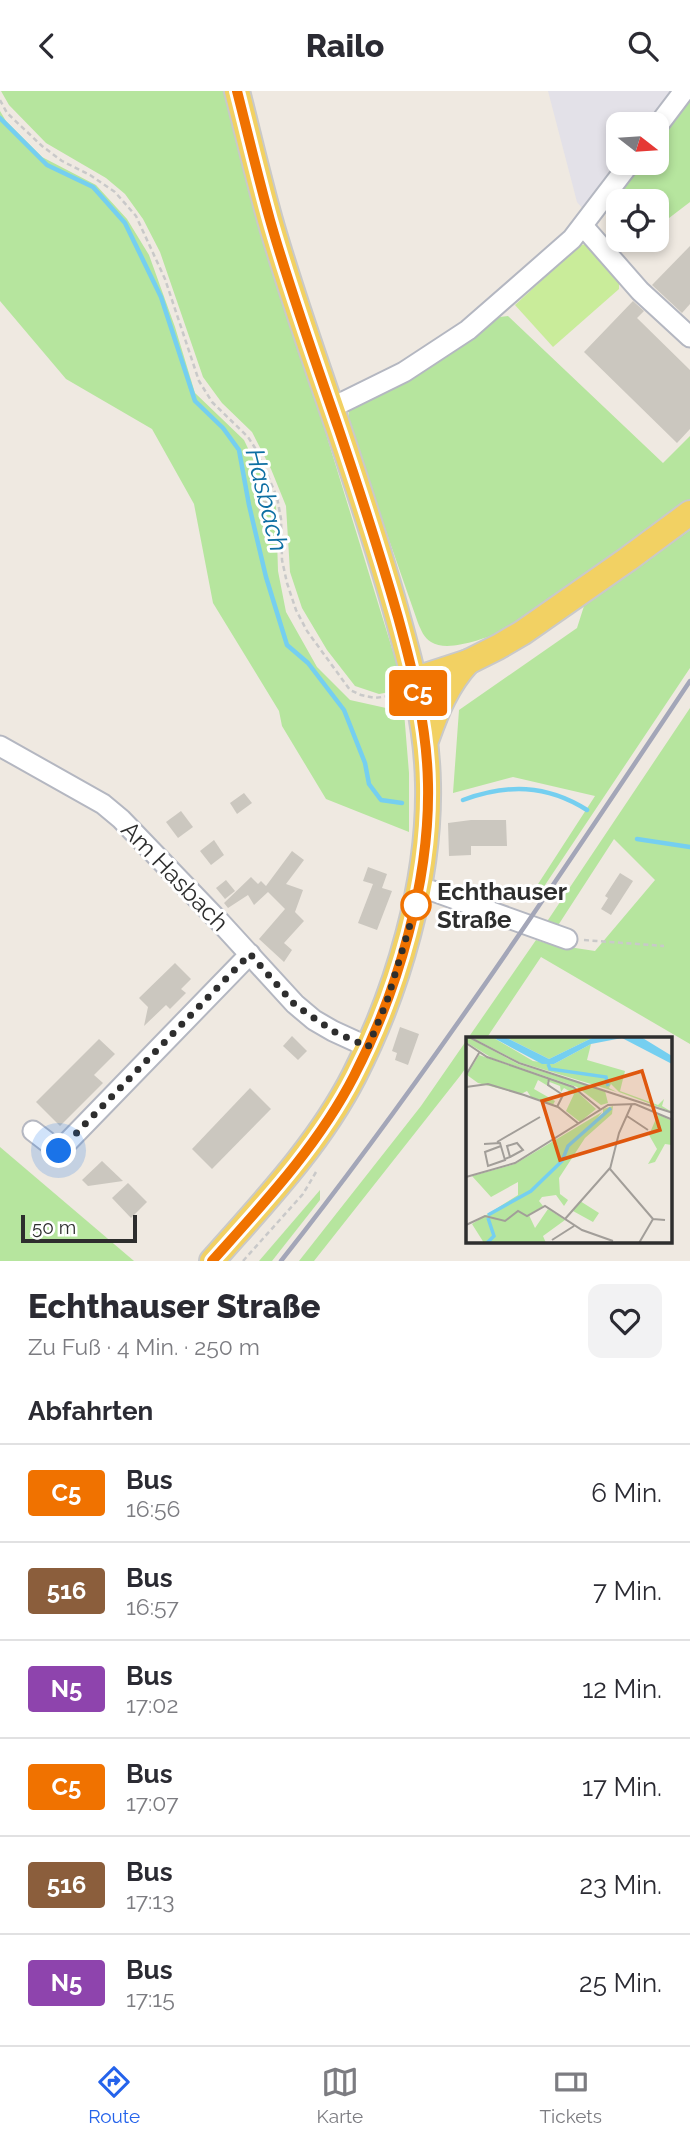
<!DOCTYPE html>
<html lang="de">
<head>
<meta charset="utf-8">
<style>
	:root { --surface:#fff; --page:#f2f2f3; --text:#2b2b33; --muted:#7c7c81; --line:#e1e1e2; --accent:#2563eb }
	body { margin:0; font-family:Raleway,sans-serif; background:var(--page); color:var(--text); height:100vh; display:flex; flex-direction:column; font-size:26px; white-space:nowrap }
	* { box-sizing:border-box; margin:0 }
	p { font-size:23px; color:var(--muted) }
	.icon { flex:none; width:38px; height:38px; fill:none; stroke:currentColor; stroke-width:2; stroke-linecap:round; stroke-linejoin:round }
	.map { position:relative; height:1170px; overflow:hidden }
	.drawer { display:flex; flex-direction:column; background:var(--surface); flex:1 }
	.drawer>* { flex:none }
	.badge { padding:0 14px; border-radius:5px; font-size:24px; line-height:46px }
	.needle { width:46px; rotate:107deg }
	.fabs { position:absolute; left:606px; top:21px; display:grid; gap:14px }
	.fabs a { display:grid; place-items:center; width:63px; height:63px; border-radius:14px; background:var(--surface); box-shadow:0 4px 10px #0003; font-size:35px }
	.scale { position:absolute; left:21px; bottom:18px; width:116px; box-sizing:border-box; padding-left:7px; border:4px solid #2e2e2e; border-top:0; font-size:19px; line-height:24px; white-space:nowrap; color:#2e2e2e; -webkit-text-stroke:5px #fff; paint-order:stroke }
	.you { position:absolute; width:35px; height:35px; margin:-18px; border:5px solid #fff; border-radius:50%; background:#1a73e8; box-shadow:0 0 0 10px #1a73e833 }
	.map>.badge { position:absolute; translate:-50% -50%; box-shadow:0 0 0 4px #fff }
	h2 { padding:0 28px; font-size:26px; line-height:63px }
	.round { display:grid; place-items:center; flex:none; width:74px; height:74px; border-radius:14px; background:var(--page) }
	.headline { display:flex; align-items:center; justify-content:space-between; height:119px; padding:0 28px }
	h1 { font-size:33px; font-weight:800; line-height:52px }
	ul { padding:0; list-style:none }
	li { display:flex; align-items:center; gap:21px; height:98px; padding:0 28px; border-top:2px solid var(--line) }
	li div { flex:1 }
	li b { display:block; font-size:26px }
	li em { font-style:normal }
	li .badge { min-width:77px; font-weight:700; text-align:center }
	header { display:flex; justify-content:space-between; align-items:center; height:91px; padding:0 28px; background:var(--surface); font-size:32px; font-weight:800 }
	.tab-bar { display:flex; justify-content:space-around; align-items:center; height:98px; border-top:2px solid var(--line); background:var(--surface); font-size:19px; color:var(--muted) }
	.tab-bar a { display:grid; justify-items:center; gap:4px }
	.tab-bar .active { color:var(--accent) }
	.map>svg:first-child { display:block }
	.industrial { fill:#e3e1e8 }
	.green { fill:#b6e59e }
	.pitch { fill:#c9ec9a }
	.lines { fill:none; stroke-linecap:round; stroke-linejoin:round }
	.stream { stroke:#75cff0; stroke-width:4.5 }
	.building { fill:#cbc7bf }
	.minor-casing { stroke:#b4b7c1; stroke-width:23 }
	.major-casing { stroke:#c9c9c9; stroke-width:28 }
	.path { stroke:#c9c9c9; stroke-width:2.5; stroke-dasharray:5 3.5; stroke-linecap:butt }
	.minor { stroke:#fff; stroke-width:19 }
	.major { stroke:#f2d163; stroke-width:24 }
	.rail { stroke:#a3a6b8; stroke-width:4.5 }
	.line-casing { stroke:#fff; stroke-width:16 }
	.line { stroke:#f07200; stroke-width:10 }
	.walk { stroke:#2e2e2e; stroke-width:7; stroke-dasharray:0 12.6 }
	.stop-dot { fill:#fff; stroke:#f07200; stroke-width:3.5 }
	.labels { text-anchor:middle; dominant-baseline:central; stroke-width:6; stroke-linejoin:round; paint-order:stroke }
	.street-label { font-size:24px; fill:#2e2e2e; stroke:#fff }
	.stop-label { font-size:24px; font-weight:bold; fill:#2e2e2e; stroke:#fff; text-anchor:start }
	.water-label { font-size:26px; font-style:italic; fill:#0d6fa3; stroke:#fff }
	.inset-river { fill:none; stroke:#75cff0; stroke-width:3.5 }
	.inset-road { fill:none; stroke:#a29e99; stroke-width:2 }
	.view { fill:#df570e; fill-opacity:0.15; stroke:#df570e; stroke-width:3.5 }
	.inset-edge { fill:none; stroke:#2e2e2e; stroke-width:3.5 }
</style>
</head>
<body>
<header><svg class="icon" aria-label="back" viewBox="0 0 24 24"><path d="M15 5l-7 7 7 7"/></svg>Railo<svg class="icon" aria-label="search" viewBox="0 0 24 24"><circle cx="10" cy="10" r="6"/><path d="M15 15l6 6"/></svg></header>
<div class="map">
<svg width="690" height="1170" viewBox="0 0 690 1170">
	<rect width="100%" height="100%" fill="#efe9e1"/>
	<polygon class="industrial" points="548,0 675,0 651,33 618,33 618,72 623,72 584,119 577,111"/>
	<g class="green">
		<polygon points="1,0 228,0 264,141 398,577 395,600 379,603 355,595 327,559 302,517 290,481 286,415 271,378 252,341 222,312 203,286 160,161 143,128 125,103 106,87 46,52 9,14"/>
		<polygon points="690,0 690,111 656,137 656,110 622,110 614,103 637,72 656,72 656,46"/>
		<polygon points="0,20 6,30 42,66 96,94 127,128 149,164 175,236 195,302 244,349 276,416 278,480 286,521 317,576 350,609 404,621 409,682 409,741 326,708 282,635 279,620 213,512 194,413 152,338 66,288 0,210"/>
		<path d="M508,225L663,372L690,345V413L502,541C484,547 448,562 431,551C424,547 421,539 418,532L348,331L349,318L484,228Z"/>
		<polygon points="690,439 690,577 535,809 529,807 595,705 513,686 453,702 459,619 577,537 584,515"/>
		<polygon points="690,617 690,953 541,866 486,948 468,948 468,974 460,985 314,1170 299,1170 421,1015 536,849 549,853 595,860 655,789 614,748 557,836 546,832"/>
		<polygon points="0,1056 134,1170 0,1170"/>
		<polygon points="320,1099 320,1109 272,1170 259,1170"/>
	</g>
	<polygon class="pitch" points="587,153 619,191 619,198 553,256 515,214 580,154"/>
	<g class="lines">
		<g class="stream">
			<polyline points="0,27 47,74 93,96 125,132 161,206 195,310 223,337 239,359 249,414 266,486 287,554 308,572 344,619 365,672 369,693 381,709 402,712"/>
			<path d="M463,709C507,693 546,693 587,719"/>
			<polyline points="637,748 690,756"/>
		</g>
	</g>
	<g class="building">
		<polygon points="690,155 690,213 682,222 652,194"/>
		<polygon points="633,210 644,220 637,227 690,279 690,338 677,352 584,261"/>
		<polygon points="271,408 274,422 260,425 257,411"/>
		<polygon points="244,702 252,712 237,723 230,712"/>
		<polygon points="181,720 193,736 178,747 166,731"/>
		<polygon points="471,729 506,729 507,755 471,755 471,764 449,765 448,732"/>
		<polygon points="214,749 224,764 211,774 200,760"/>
		<polygon points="292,760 304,769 286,793 303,799 295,821 304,830 284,852 292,859 284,871 259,848 285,818 268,801 254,814 248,804 228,817 224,812 251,786 258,793 261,790 266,795"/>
		<polygon points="368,776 387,783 382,797 392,800 377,839 358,832 373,793 363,790"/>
		<polygon points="620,782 633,790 611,824 601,818 608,807 605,805"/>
		<polygon points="226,789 235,800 225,808 216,797"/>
		<polygon points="175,872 191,888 181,898 186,902 170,918 166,914 144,935 148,916 139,907"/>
		<polygon points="400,936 419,943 408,974 395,969 397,962 392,960"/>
		<polygon points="292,945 307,960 298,969 283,955"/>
		<polygon points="99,948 115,963 94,984 103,992 60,1035 36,1011"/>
		<polygon points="250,997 271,1018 212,1078 192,1058"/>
		<polygon points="102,1070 123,1090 88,1095 82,1089"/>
		<polygon points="128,1092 147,1111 131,1127 112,1107"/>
	</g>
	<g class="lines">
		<defs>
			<g id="minor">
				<polyline points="656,37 684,0"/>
				<polyline points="583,135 640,200 690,246"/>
				<polyline points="331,317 404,281 468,239 572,148 630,72"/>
				<polyline points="0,655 103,713 121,728 219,830 295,913 314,929 333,940 368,956"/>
				<polyline points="419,797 433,800 567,848"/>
				<polyline points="33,1040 59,1060 250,863"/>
			</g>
			<g id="major">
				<polyline points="416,588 468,571 498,556 522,542 628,468 690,422"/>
				<path d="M427,647C437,619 447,594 468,571"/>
				<path d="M212,1170C263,1112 318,1055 354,985C398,899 430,790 428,693C427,633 412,577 396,520C379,459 359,399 339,339C315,269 290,199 270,129C258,86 248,43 237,0"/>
			</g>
		</defs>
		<use href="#minor" class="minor-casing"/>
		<use href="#major" class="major-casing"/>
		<g class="path">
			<polyline points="0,9 7,22 42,55 62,70 90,84 115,101 136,125 165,188 199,290 212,311 248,346 257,360 277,406 281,428 282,469 287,492 296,519 307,540 350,599 361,604 375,607 396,604"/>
			<polyline points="584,849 664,855"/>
			<polyline points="243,1170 303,1103 316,1081"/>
		</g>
		<use href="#minor" class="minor"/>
		<use href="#major" class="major"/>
		<path class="rail" d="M281,1170C428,984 559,786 690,590"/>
	</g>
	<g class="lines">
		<defs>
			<path id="line" d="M212,1170C264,1112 318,1055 354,985C398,900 430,790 428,693C427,635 413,581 398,526C380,463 360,401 339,339C315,269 290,199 270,129C258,86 248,43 237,0"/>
		</defs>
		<use href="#line" class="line-casing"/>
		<use href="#line" class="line"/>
		<polyline class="walk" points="59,1060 250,863 295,914 333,940 368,956 387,910 416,814"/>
	</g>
	<circle class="stop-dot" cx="416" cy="814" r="14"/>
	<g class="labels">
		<g class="street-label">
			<text transform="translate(175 785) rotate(46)">Am Hasbach</text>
		</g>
		<g class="stop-label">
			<text x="437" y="800">Echthauser<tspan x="437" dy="28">Straße</tspan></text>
		</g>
		<g class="water-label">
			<text transform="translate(267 409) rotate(76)">Hasbach</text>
		</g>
	</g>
	<g transform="translate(466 946)">
		<rect width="206" height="206" fill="#efe9e1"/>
		<path d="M2,0L52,27L149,57L139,54L142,66L135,68L111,50L26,21L0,5ZM5,0H26L67,24L88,27L125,7L121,23L159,34L154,54L192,68L198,62L196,69L206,75L153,55L145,47L143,51L151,55L53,25ZM39,0H128L83,22ZM13,18L106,50L130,72L114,85L100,74L108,57L98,51L95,55L94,49L81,44L87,52L72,43L68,52L89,64L87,68L65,60L61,54L55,57L12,46L1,38ZM147,69L146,77L119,101L93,141L94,157L102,163L98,169L90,158L76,160L73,164L77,169L63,178L69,191L82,172L99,183L77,199L80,206H18L6,187L52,158V145L25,160L6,139L49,127L136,75L127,87L131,85L137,77V72ZM192,77L206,84V108L199,107L189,125L182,127L191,112L183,98ZM114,164L133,176L127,185L107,174Z" fill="#b6e59e"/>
		<path d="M26,0H39L83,22L128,0H175L206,19V27L156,1L125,7L88,27H76Z" fill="#75cff0"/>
		<path class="inset-river" d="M82,27L84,32L140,40L142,49M22,178L65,154L96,124L102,109L145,71M21,206L28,199L22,181"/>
		<path class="inset-road" d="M3,0L53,26L207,76M0,6L21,20L107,50L134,72M0,38L13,16M83,41L82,48L97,58L91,70M0,50L22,47L58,58L92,70L113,87M166,67L153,96L144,132L187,182M161,79L182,93M31,105L74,80M18,107L34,106L39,123L22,129L19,115L35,109M39,122L44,120L41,109L51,106L57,113L44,120M0,140L49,126L142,68L169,67L207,83M99,182L144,131M0,188L19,179L39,184L52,174L61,179L79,169L116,193L147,204M86,203L108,189M173,206L187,182L199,183"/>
		<path class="view" d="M176,34L194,93L94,123L76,64Z"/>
		<rect width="206" height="206" class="inset-edge"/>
	</g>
</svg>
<div class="fabs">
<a><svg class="needle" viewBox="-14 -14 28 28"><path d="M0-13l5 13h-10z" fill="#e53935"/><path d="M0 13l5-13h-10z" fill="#7c7c81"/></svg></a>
<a><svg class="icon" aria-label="locate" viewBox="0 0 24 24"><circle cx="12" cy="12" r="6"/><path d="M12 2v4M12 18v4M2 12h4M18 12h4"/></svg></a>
</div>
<div class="scale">50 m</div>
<div class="you" style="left:59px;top:1060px"></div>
<b class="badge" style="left:418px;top:602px;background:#f07200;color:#fff">C5</b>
</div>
<section class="drawer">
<div class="headline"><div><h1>Echthauser Straße</h1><p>Zu Fuß · 4 Min. · 250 m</p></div><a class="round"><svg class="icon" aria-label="heart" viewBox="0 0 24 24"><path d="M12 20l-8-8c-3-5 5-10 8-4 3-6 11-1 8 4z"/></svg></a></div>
<h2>Abfahrten</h2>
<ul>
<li><span class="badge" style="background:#f07200;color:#fff">C5</span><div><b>Bus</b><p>16:56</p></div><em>6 Min.</em></li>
<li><span class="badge" style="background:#8b5e3c;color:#fff">516</span><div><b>Bus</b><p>16:57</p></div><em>7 Min.</em></li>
<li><span class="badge" style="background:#8e44ad;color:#fff">N5</span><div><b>Bus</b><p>17:02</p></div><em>12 Min.</em></li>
<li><span class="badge" style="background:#f07200;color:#fff">C5</span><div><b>Bus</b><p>17:07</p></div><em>17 Min.</em></li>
<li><span class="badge" style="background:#8b5e3c;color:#fff">516</span><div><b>Bus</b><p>17:13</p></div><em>23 Min.</em></li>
<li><span class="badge" style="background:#8e44ad;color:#fff">N5</span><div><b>Bus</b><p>17:15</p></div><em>25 Min.</em></li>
</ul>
</section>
<nav class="tab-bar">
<a class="active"><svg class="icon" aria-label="directions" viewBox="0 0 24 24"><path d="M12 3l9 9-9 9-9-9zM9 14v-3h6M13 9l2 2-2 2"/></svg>Route</a>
<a><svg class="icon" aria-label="map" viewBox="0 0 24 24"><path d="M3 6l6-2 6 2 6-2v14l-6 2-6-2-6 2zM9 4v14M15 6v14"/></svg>Karte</a>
<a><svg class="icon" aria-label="tickets" viewBox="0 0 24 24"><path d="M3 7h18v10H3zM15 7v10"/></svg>Tickets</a>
</nav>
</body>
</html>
